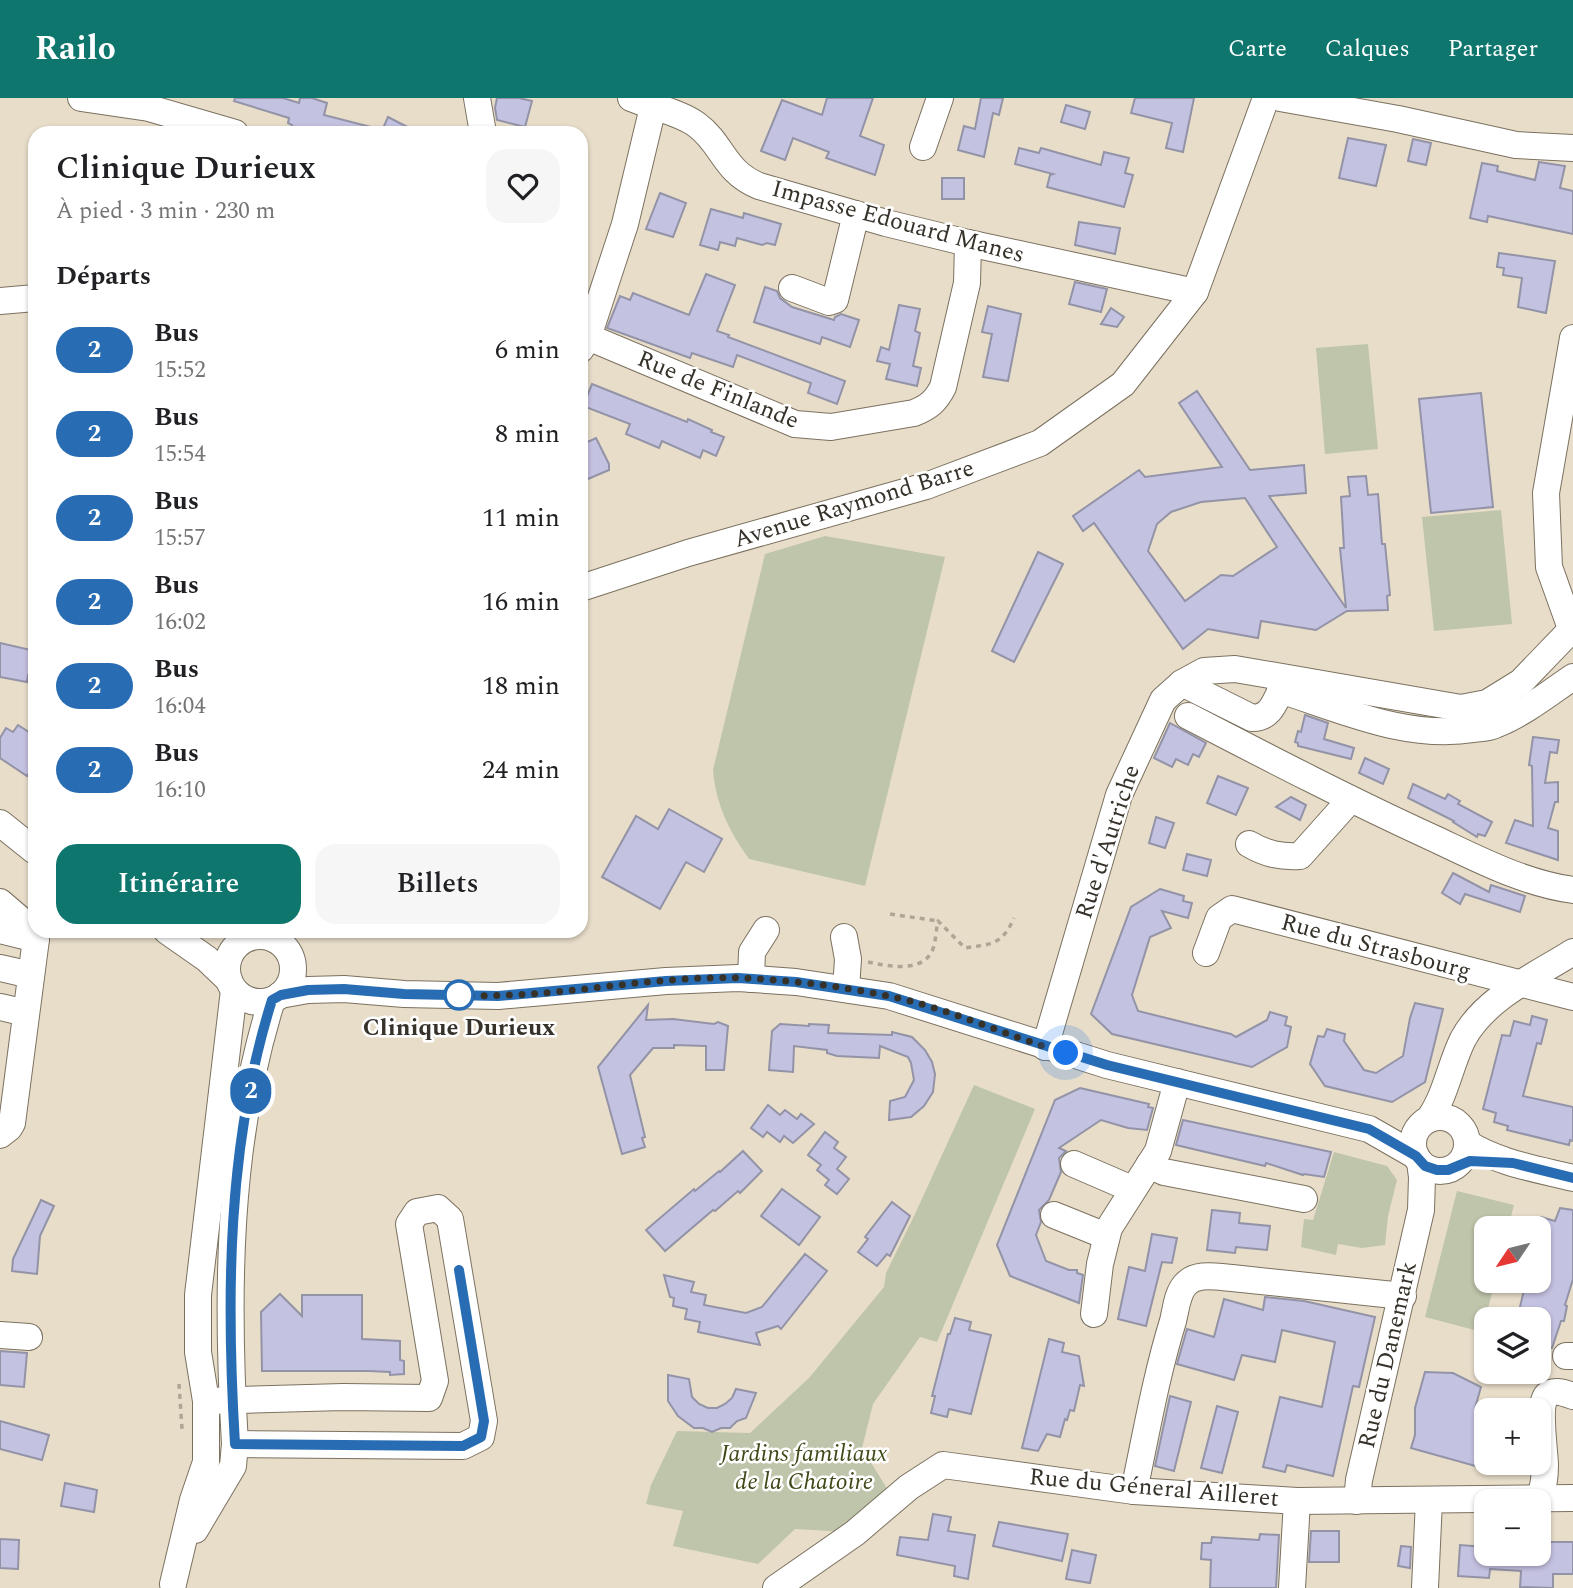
<!DOCTYPE html>
<html lang="fr">
<head>
<meta charset="utf-8">
<style>
	:root { --surface:#fff; --page:#f6f6f6; --text:#202124; --muted:#757577; --accent:#0f766e }
	body { margin:0; font-family:Spectral,serif; background:var(--page); color:var(--text); height:100vh; display:flex; flex-direction:column; font-size:26px; white-space:nowrap }
	* { box-sizing:border-box; margin:0 }
	p { font-size:23px; color:var(--muted) }
	.icon { flex:none; width:38px; height:38px; fill:none; stroke:currentColor; stroke-width:2; stroke-linecap:round; stroke-linejoin:round }
	.map { position:relative; flex:1; overflow:hidden }
	.details { position:absolute; left:28px; top:28px; width:560px; height:812px; display:flex; flex-direction:column; background:var(--surface); border-radius:21px; box-shadow:0 2px 5px #0004 }
	.details>* { flex:none }
	.badge { padding:0 14px; border-radius:23px; font-size:24px; line-height:46px }
	.needle { width:46px; rotate:235deg }
	.controls { position:absolute; left:1474px; top:1118px; display:grid; gap:14px }
	.controls a { display:grid; place-items:center; width:77px; height:77px; border-radius:14px; background:var(--surface); box-shadow:0 2px 5px #0004; font-size:35px }
	.you { position:absolute; width:35px; height:35px; margin:-18px; border:5px solid #fff; border-radius:50%; background:#1a73e8; box-shadow:0 0 0 10px #1a73e833 }
	.map>.badge { position:absolute; translate:-50% -50%; box-shadow:0 0 0 4px #fff }
	h2 { padding:0 28px; font-size:26px; line-height:63px }
	.round { display:grid; place-items:center; flex:none; width:74px; height:74px; border-radius:21px; background:var(--page) }
	.summary { display:flex; align-items:center; justify-content:space-between; height:119px; padding:0 28px }
	h1 { font-size:33px; font-weight:600; line-height:52px }
	.action { display:flex; gap:14px; margin-top:auto; padding:14px 28px }
	.action a { flex:1; height:80px; border-radius:21px; background:var(--accent); color:#fff; font-size:28px; font-weight:600; line-height:80px; text-align:center }
	.action a+a { background:var(--page); color:var(--text) }
	ul { padding:0; list-style:none }
	li { display:flex; align-items:center; gap:21px; height:84px; padding:0 28px }
	li div { flex:1 }
	li b { display:block; font-size:26px }
	li em { font-style:normal }
	li .badge { min-width:77px; font-weight:700; text-align:center }
	header { display:flex; align-items:center; gap:42px; box-sizing:border-box; height:98px; padding:0 35px; background:var(--accent); color:#fff }
	header strong { font-size:33px }
	nav { display:flex; gap:38px; margin-inline-start:auto; font-size:24px }
	.map>svg:first-child { display:block }
	.green { fill:#bec5aa }
	.building { fill:#c4c2e1; stroke:#9393a7; stroke-width:2; fill-rule:evenodd }
	.lines { fill:none; stroke-linecap:round; stroke-linejoin:round }
	.minor-casing { stroke:#7b715f; stroke-width:28 }
	.path { stroke:#aea695; stroke-width:3.5; stroke-dasharray:5 5; stroke-linecap:butt }
	.minor { stroke:#fff; stroke-width:26 }
	.line-casing { stroke:#fff; stroke-width:16 }
	.line { stroke:#286db4; stroke-width:10 }
	.walk { stroke:#36322a; stroke-width:7; stroke-dasharray:0 12.6 }
	.stop-dot { fill:#fff; stroke:#286db4; stroke-width:3.5 }
	.labels { text-anchor:middle; dominant-baseline:central; stroke-width:5; stroke-linejoin:round; paint-order:stroke }
	.street-label { font-size:24px; fill:#36322a; stroke:#fff }
	.stop-label { font-size:24px; font-weight:bold; fill:#36322a; stroke:#fff }
	.park-label { font-size:24px; font-style:italic; fill:#404a18; stroke:#fff }
</style>
</head>
<body>
<header>
<strong>Railo</strong>
<nav><a>Carte</a><a>Calques</a><a>Partager</a></nav>
</header>
<div class="map">
<svg width="1573" height="1490" viewBox="0 0 1573 1490">
	<rect width="100%" height="100%" fill="#e8ddc9"/>
	<g class="green">
		<polygon points="1368,246 1378,351 1325,356 1316,250"/>
		<polygon points="1501,412 1512,526 1434,533 1422,419"/>
		<path d="M825,438L945,459L865,788L749,761C729,733 716,707 713,672L765,456Z"/>
		<polygon points="974,987 1035,1011 937,1244 920,1239 873,1306 862,1350 891,1397 848,1434 795,1431 758,1466 673,1448 683,1413 646,1406 651,1387 677,1333 750,1335 809,1280 884,1189 886,1175 915,1116"/>
		<polygon points="1334,1054 1387,1068 1397,1082 1388,1118 1385,1147 1362,1150 1338,1146 1336,1157 1301,1149 1304,1121 1313,1122"/>
		<polygon points="1457,1093 1514,1107 1508,1130 1486,1130 1486,1183 1495,1183 1482,1234 1425,1219"/>
	</g>
	<g class="building">
		<polygon points="235,0 283,0 299,5 300,0 312,0 327,5 324,17 375,30 375,35 290,35 292,27 288,25 289,20 234,3"/>
		<polygon points="497,0 519,0 532,3 525,29 497,22 495,10"/>
		<polygon points="827,0 873,0 860,38 884,47 875,77 826,60 829,54 793,40 785,62 761,53 782,2 822,17"/>
		<polygon points="981,0 1003,0 999,17 993,15 984,59 958,52 964,28 975,31"/>
		<polygon points="1135,0 1194,0 1183,54 1166,50 1172,25 1131,15"/>
		<polygon points="1066,7 1090,14 1085,31 1061,24"/>
		<polygon points="388,19 419,35 381,35"/>
		<polygon points="1348,40 1386,47 1376,88 1339,80"/>
		<polygon points="1413,41 1431,45 1426,67 1408,63"/>
		<polygon points="1019,50 1039,55 1041,50 1101,67 1104,54 1129,60 1125,75 1133,77 1124,109 1047,89 1050,77 1053,76 1015,66"/>
		<polygon points="1539,64 1565,68 1560,90 1573,93 1573,136 1488,118 1487,124 1470,120 1482,65 1498,68 1497,73 1535,82"/>
		<rect x="942" y="80" width="22" height="21"/>
		<polygon points="660,95 686,105 673,139 646,131"/>
		<polygon points="711,111 743,120 744,115 781,126 775,147 767,145 762,147 737,140 735,148 720,144 718,152 700,147"/>
		<polygon points="1079,124 1120,130 1115,156 1075,147"/>
		<polygon points="1499,155 1555,163 1546,215 1518,209 1522,180 1503,177 1504,170 1497,169"/>
		<polygon points="706,176 735,187 717,233 729,237 728,239 845,283 837,306 808,295 811,285 737,257 733,269 692,255 690,260 607,230 620,198 630,202 633,195 689,217"/>
		<polygon points="1075,184 1107,191 1101,214 1069,206"/>
		<polygon points="765,189 777,193 780,200 792,209 834,222 835,219 841,216 859,222 850,249 822,239 820,246 754,224"/>
		<polygon points="899,207 920,211 915,233 920,235 913,268 921,270 917,288 886,281 890,266 877,263 881,249 889,252"/>
		<polygon points="988,208 1021,216 1008,283 983,279 992,236 982,234"/>
		<polygon points="1111,210 1124,219 1117,229 1101,226"/>
		<polygon points="592,286 687,324 688,321 712,332 711,334 724,339 716,358 703,352 700,360 662,343 659,350 626,336 630,326 583,308"/>
		<path d="M1197,293L1250,372L1304,367L1306,395L1269,398L1346,510L1340,450H1344L1341,399L1350,398L1348,379L1366,378L1368,397L1378,396L1382,446H1385L1390,497L1387,498L1388,512L1347,513L1316,532L1261,523L1258,540L1208,531L1183,551L1094,425L1083,433L1073,418L1139,372L1145,379L1222,369L1179,305ZM1245,400L1277,449L1233,478L1221,477L1185,503L1148,453L1157,426L1171,414L1201,404Z"/>
		<polygon points="1481,295 1493,409 1431,415 1419,301"/>
		<polygon points="596,340 609,366 609,372 581,384 581,347"/>
		<polygon points="1038,454 1063,466 1014,564 992,553"/>
		<polygon points="0,545 35,553 35,579 28,577 27,584 0,579"/>
		<polygon points="1305,617 1328,625 1324,641 1354,650 1351,661 1298,648 1298,645 1295,644 1298,633 1301,634"/>
		<polygon points="1170,625 1206,645 1199,659 1193,656 1188,667 1176,661 1172,669 1154,660"/>
		<polygon points="18,627 35,638 35,674 31,672 27,678 0,660 0,640 6,630 13,634"/>
		<polygon points="1533,639 1559,642 1557,655 1550,654 1545,685 1558,684 1558,704 1555,704 1548,730 1558,733 1558,762 1506,745 1515,722 1533,728 1532,668 1529,667"/>
		<polygon points="1365,660 1389,671 1383,686 1359,675"/>
		<polygon points="1218,678 1248,690 1236,717 1207,705"/>
		<polygon points="1413,686 1445,701 1448,696 1460,703 1458,706 1492,724 1485,738 1478,736 1477,739 1453,724 1454,723 1408,700"/>
		<polygon points="1291,699 1306,707 1300,722 1276,709"/>
		<polygon points="669,711 722,741 704,774 686,764 660,811 602,779 636,718 658,731"/>
		<polygon points="1156,719 1174,725 1165,750 1149,745"/>
		<polygon points="1187,756 1211,762 1207,778 1183,772"/>
		<polygon points="1453,775 1489,794 1491,787 1525,798 1520,814 1465,796 1460,806 1442,795"/>
		<polygon points="1160,791 1184,798 1183,803 1192,805 1188,820 1162,813 1171,830 1150,839 1132,897 1138,913 1231,936 1236,939 1267,922 1270,914 1287,919 1285,927 1291,929 1287,949 1252,969 1112,936 1091,916 1131,809"/>
		<polygon points="1415,905 1443,911 1425,984 1392,1004 1325,988 1310,966 1318,938 1324,939 1327,931 1345,936 1344,943 1364,972 1376,975 1403,958 1410,920"/>
		<polygon points="648,907 646,922 673,921 714,926 718,924 728,928 724,972 706,972 706,948 674,947 674,950 653,950 630,977 645,1039 642,1040 645,1049 622,1056 598,969"/>
		<polygon points="1532,918 1547,922 1541,946 1537,945 1523,998 1573,1009 1573,1043 1570,1042 1569,1047 1507,1032 1508,1028 1494,1024 1496,1015 1483,1011 1502,937 1510,938 1514,923 1530,927"/>
		<polygon points="780,926 809,928 809,926 829,927 828,935 892,937 892,934 912,939 925,952 932,964 935,976 933,994 924,1008 911,1019 889,1022 890,1003 905,999 914,982 911,965 908,959 880,948 879,960 837,958 827,955 827,952 794,948 793,974 769,972 772,933"/>
		<polygon points="1080,990 1149,1006 1148,1009 1153,1010 1147,1032 1128,1030 1101,1022 1059,1050 1066,1053 1059,1060 1061,1074 1049,1102 1039,1112 1041,1124 1036,1137 1046,1163 1069,1172 1077,1172 1077,1175 1083,1177 1079,1205 1010,1178 997,1147 1055,1002"/>
		<polygon points="768,1007 780,1017 785,1012 797,1021 801,1016 814,1026 793,1045 784,1038 780,1044 767,1034 763,1039 751,1030"/>
		<polygon points="1183,1022 1331,1054 1324,1079 1304,1076 1303,1077 1266,1065 1265,1068 1176,1047"/>
		<polygon points="825,1034 838,1044 834,1050 846,1059 837,1071 849,1081 837,1096 825,1087 829,1082 817,1072 821,1067 808,1057"/>
		<polygon points="743,1053 762,1073 740,1095 738,1093 715,1113 713,1112 665,1153 646,1132 694,1091 695,1093 719,1073 720,1074"/>
		<polygon points="782,1091 820,1119 799,1147 761,1118"/>
		<polygon points="41,1102 54,1108 40,1138 37,1176 12,1173 13,1161"/>
		<polygon points="892,1104 910,1118 890,1158 887,1156 877,1168 858,1154 868,1141 865,1139"/>
		<polygon points="1560,1110 1573,1112 1573,1181 1565,1207 1567,1208 1564,1223 1561,1223 1552,1250 1538,1247 1538,1222 1517,1222 1526,1183 1538,1183 1538,1129 1541,1119 1555,1123"/>
		<polygon points="1212,1112 1240,1115 1239,1125 1270,1128 1267,1152 1236,1149 1235,1155 1207,1152"/>
		<polygon points="1152,1136 1177,1140 1172,1165 1162,1164 1146,1228 1118,1221 1129,1169 1145,1173"/>
		<polygon points="805,1156 827,1173 781,1231 778,1228 756,1235 760,1247 698,1234 700,1224 685,1221 687,1211 673,1208 674,1200 670,1199 664,1177 694,1184 691,1194 706,1197 704,1207 746,1215 762,1209"/>
		<polygon points="280,1196 302,1218 302,1197 362,1197 362,1241 400,1243 400,1262 404,1263 404,1276 390,1277 390,1274 369,1273 262,1273 261,1214"/>
		<polygon points="1265,1199 1304,1203 1375,1219 1359,1289 1353,1288 1333,1378 1287,1367 1285,1374 1263,1369 1280,1299 1322,1309 1335,1244 1282,1232 1275,1264 1242,1257 1234,1282 1177,1266 1187,1231 1214,1239 1224,1201 1263,1212"/>
		<polygon points="955,1220 971,1224 969,1232 991,1237 971,1316 949,1311 947,1319 931,1315 935,1298 932,1298 948,1236 950,1236"/>
		<polygon points="1049,1241 1064,1245 1062,1254 1079,1258 1084,1288 1080,1287 1074,1313 1070,1312 1067,1322 1065,1321 1060,1339 1047,1336 1038,1353 1022,1350"/>
		<polygon points="0,1253 27,1255 24,1289 0,1287"/>
		<polygon points="1425,1274 1453,1275 1481,1289 1475,1310 1486,1312 1486,1371 1411,1350 1415,1337 1415,1310"/>
		<polygon points="668,1277 689,1281 692,1299 699,1306 708,1310 717,1310 725,1306 732,1300 736,1291 756,1295 746,1320 737,1323 730,1330 721,1330 712,1334 703,1330 694,1330 678,1318 668,1303"/>
		<polygon points="1170,1298 1191,1304 1174,1373 1155,1368"/>
		<polygon points="1217,1308 1238,1314 1222,1375 1201,1370"/>
		<polygon points="0,1323 49,1337 42,1362 0,1351"/>
		<polygon points="65,1385 97,1392 94,1414 61,1408"/>
		<polygon points="933,1416 951,1419 948,1433 975,1437 968,1481 954,1478 955,1468 897,1457 900,1439 928,1442"/>
		<polygon points="999,1424 1068,1436 1062,1463 993,1448"/>
		<polygon points="1311,1433 1339,1433 1339,1464 1309,1464"/>
		<polygon points="1260,1436 1279,1437 1276,1490 1210,1490 1211,1462 1201,1461 1202,1445 1211,1445 1212,1439 1259,1442"/>
		<polygon points="0,1441 19,1442 18,1471 0,1470"/>
		<polygon points="1538,1444 1573,1444 1573,1476 1553,1476 1553,1490 1520,1489 1521,1473 1490,1471 1489,1480 1458,1478 1460,1447 1486,1449 1486,1456 1538,1456"/>
		<polygon points="1401,1448 1411,1449 1410,1470 1398,1468"/>
		<polygon points="1072,1452 1096,1457 1090,1485 1066,1481"/>
	</g>
	<g class="lines">
		<defs>
			<g id="minor">
				<polyline points="81,0 149,10 235,35"/>
				<polyline points="477,0 483,35"/>
				<path d="M631,0C650,8 682,15 697,27C723,46 723,73 759,88L886,125L968,145L1195,194"/>
				<polyline points="1280,0 1398,21 1516,47 1573,50"/>
				<polyline points="923,49 940,0"/>
				<polyline points="792,190 829,204 835,202 856,116"/>
				<polyline points="0,203 35,200"/>
				<path d="M588,239L795,326L831,329L914,315C929,309 936,303 943,289L967,185L968,145"/>
				<polyline points="1573,240 1546,395 1549,469 1573,536"/>
				<polyline points="581,251 588,239 625,126 653,9"/>
				<polyline points="581,490 688,455 926,388 1040,345 1123,286 1195,194 1266,0"/>
				<path d="M1182,585L1252,620C1270,620 1274,606 1281,592"/>
				<path d="M1280,592C1343,612 1407,642 1474,631C1481,630 1489,630 1495,627C1523,616 1548,596 1573,579"/>
				<path d="M1188,618C1269,660 1350,702 1433,740C1478,761 1523,785 1573,792"/>
				<polyline points="0,725 35,753"/>
				<path d="M1249,746C1266,756 1280,759 1300,758L1350,702"/>
				<polyline points="0,804 28,828 36,841 12,1025 9,1030 0,1037"/>
				<polyline points="0,832 36,841"/>
				<polyline points="167,833 207,861 229,882"/>
				<circle cx="260" cy="871" r="33"/>
				<polyline points="844,839 848,861 846,891"/>
				<polyline points="1206,855 1219,820 1232,811 1573,899"/>
				<polyline points="0,870 31,877"/>
				<polyline points="751,881 752,854 766,832"/>
				<polyline points="280,897 308,892 344,891 404,896 498,898 666,883 738,880 796,884 889,898 1107,967 1369,1031 1416,1058"/>
				<polyline points="0,909 26,915"/>
				<polyline points="1045,949 1119,697 1163,602 1182,585 1204,573 1235,571 1461,610 1487,605 1521,584 1571,532"/>
				<circle cx="1440" cy="1046" r="27"/>
				<path d="M1429,1021C1446,997 1450,967 1463,941C1485,900 1535,878 1573,854"/>
				<path d="M1467,1045C1498,1065 1537,1071 1573,1080"/>
				<polyline points="1074,1066 1132,1091"/>
				<polyline points="1149,1067 1164,1074 1304,1101"/>
				<polyline points="1054,1117 1106,1138"/>
				<polyline points="1094,1216 1100,1166 1109,1130 1158,1053 1177,984"/>
				<polyline points="0,1237 29,1239"/>
				<polyline points="1566,1258 1573,1258"/>
				<polyline points="206,1303 343,1299 429,1300 435,1283 409,1126 417,1114 438,1110 450,1121 484,1323 481,1339 463,1348 235,1346"/>
				<path d="M1134,1393C1146,1336 1156,1278 1173,1223C1176,1211 1177,1196 1185,1187C1196,1174 1217,1179 1232,1180L1403,1198"/>
				<path d="M1540,1400C1543,1390 1545,1379 1545,1368C1545,1353 1537,1308 1547,1297C1554,1291 1565,1295 1573,1298"/>
				<polyline points="1357,1403 1359,1382 1421,1112 1422,1079 1420,1064"/>
				<path d="M195,1432L233,1368L235,1346C226,1198 227,1044 272,902"/>
				<polyline points="173,1486 193,1402 206,1364 206,1303 198,1254 198,1197 234,892"/>
				<polyline points="776,1490 855,1435 909,1389 943,1367 1134,1393 1297,1403 1573,1400"/>
				<polyline points="1292,1490 1297,1403"/>
				<polyline points="1425,1490 1429,1402"/>
			</g>
		</defs>
		<use href="#minor" class="minor-casing"/>
		<g class="path">
			<polyline points="890,816 938,823"/>
			<path d="M868,864C888,868 923,876 933,851C936,842 936,832 938,823L965,850C992,846 1002,847 1014,820"/>
			<polyline points="179,1286 182,1331"/>
		</g>
		<use href="#minor" class="minor"/>
	</g>
	<g class="lines">
		<defs>
			<path id="line" d="M459,1172L484,1323L481,1339L463,1348L235,1346C226,1198 227,1045 272,902L281,897L308,892L344,891L404,896L498,898L666,883L738,880L796,884L889,898L1107,967L1369,1031L1416,1058L1425,1068L1437,1072H1448L1470,1063L1513,1065L1573,1080"/>
		</defs>
		<use href="#line" class="line-casing"/>
		<use href="#line" class="line"/>
		<path class="walk" d="M459,897C552,902 647,877 740,880C789,882 840,888 888,898C949,910 1006,938 1066,955"/>
	</g>
	<circle class="stop-dot" cx="459" cy="897" r="14"/>
	<g class="labels">
		<g class="street-label">
			<text transform="translate(898 124) rotate(15)">Impasse Edouard Manes</text>
			<text transform="translate(718 292) rotate(22)">Rue de Finlande</text>
			<text transform="translate(854 406) rotate(-17)">Avenue Raymond Barre</text>
			<text transform="translate(1108 744) rotate(-72)">Rue d'Autriche</text>
			<text transform="translate(1376 849) rotate(15)">Rue du Strasbourg</text>
			<text transform="translate(1388 1257) rotate(-77)">Rue du Danemark</text>
			<text transform="translate(1154 1390) rotate(5)">Rue du Géneral Ailleret</text>
		</g>
		<g class="stop-label">
			<text x="459" y="930">Clinique Durieux</text>
		</g>
		<g class="park-label">
			<text x="804" y="1356">Jardins familiaux<tspan x="804" dy="28">de la Chatoire</tspan></text>
		</g>
	</g>
</svg>
<div class="controls">
<a><svg class="needle" viewBox="-14 -14 28 28"><path d="M0-13l5 13h-10z" fill="#e53935"/><path d="M0 13l5-13h-10z" fill="#757577"/></svg></a>
<a><svg class="icon" aria-label="layers" viewBox="0 0 24 24"><path d="M12 4l9 5-9 5-9-5zM3 14l9 5 9-5"/></svg></a>
<a>+</a>
<a>−</a>
</div>
<div class="you" style="left:1066px;top:955px"></div>
<b class="badge" style="left:251px;top:993px;background:#286db4;color:#fff">2</b>
<section class="details">
<div class="summary"><div><h1>Clinique Durieux</h1><p>À pied · 3 min · 230 m</p></div><a class="round"><svg class="icon" aria-label="heart" viewBox="0 0 24 24"><path d="M12 20l-8-8c-3-5 5-10 8-4 3-6 11-1 8 4z"/></svg></a></div>
<h2>Départs</h2>
<ul>
<li><span class="badge" style="background:#286db4;color:#fff">2</span><div><b>Bus</b><p>15:52</p></div><em>6 min</em></li>
<li><span class="badge" style="background:#286db4;color:#fff">2</span><div><b>Bus</b><p>15:54</p></div><em>8 min</em></li>
<li><span class="badge" style="background:#286db4;color:#fff">2</span><div><b>Bus</b><p>15:57</p></div><em>11 min</em></li>
<li><span class="badge" style="background:#286db4;color:#fff">2</span><div><b>Bus</b><p>16:02</p></div><em>16 min</em></li>
<li><span class="badge" style="background:#286db4;color:#fff">2</span><div><b>Bus</b><p>16:04</p></div><em>18 min</em></li>
<li><span class="badge" style="background:#286db4;color:#fff">2</span><div><b>Bus</b><p>16:10</p></div><em>24 min</em></li>
</ul>
<div class="action"><a>Itinéraire</a><a>Billets</a></div>
</section>
</div>
</body>
</html>
